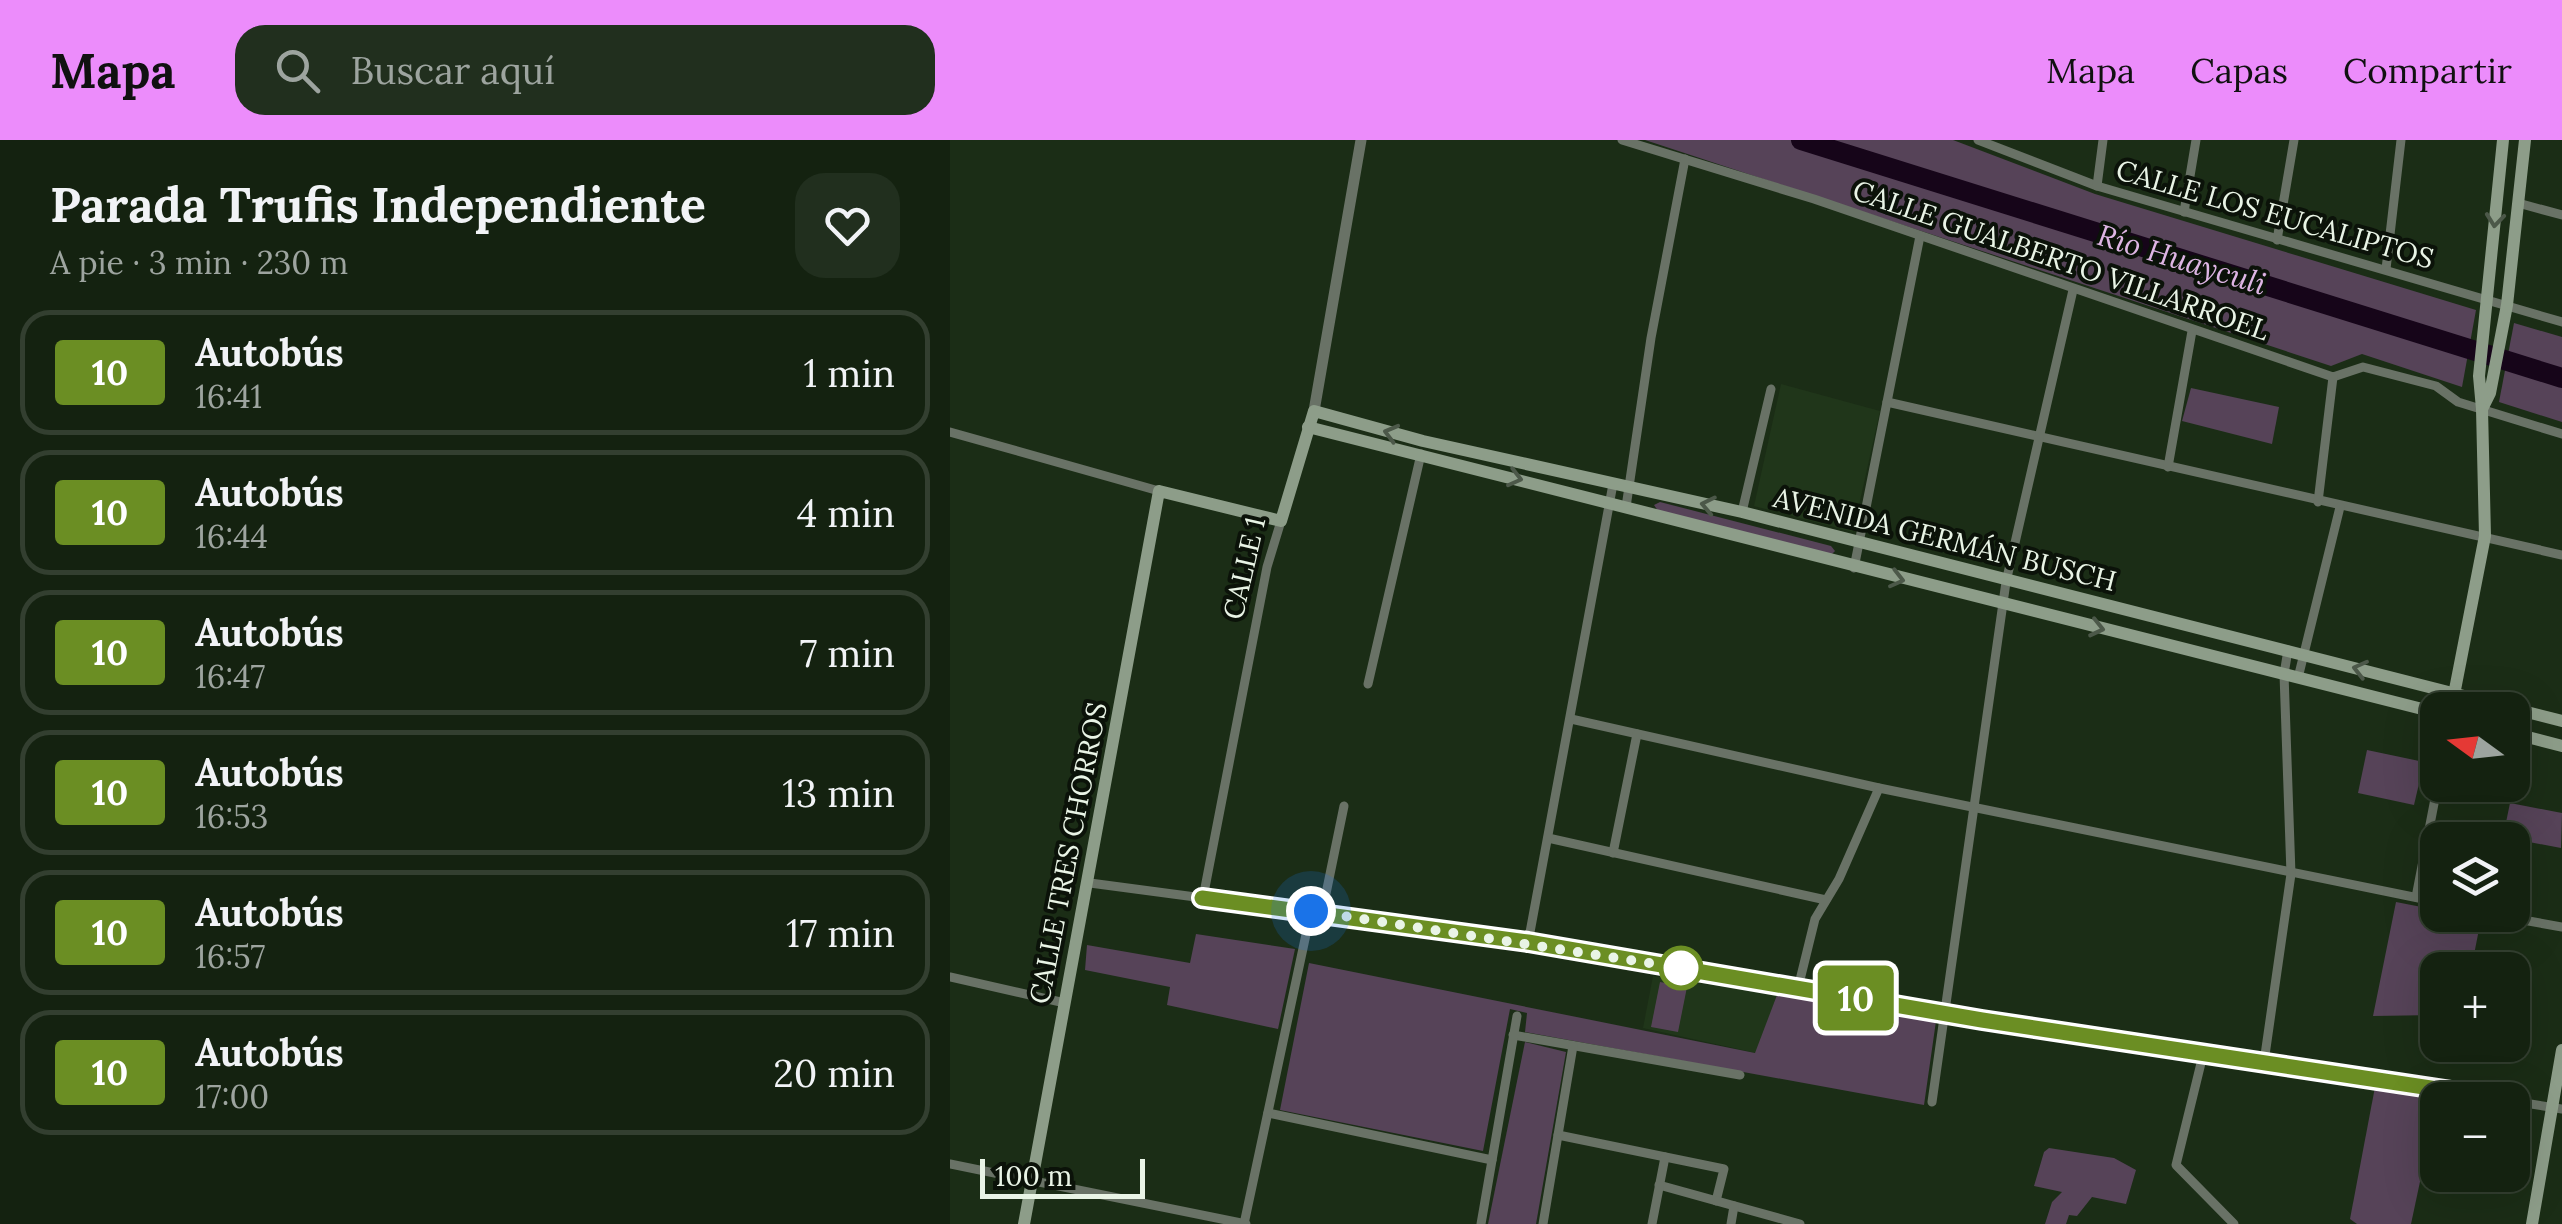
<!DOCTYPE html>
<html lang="es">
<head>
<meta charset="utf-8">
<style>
	:root { --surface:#142210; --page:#212f1e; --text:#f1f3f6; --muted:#9da49f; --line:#333f30; --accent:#ec8cfb }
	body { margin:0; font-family:Lora,serif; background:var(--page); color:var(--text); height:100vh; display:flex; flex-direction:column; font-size:38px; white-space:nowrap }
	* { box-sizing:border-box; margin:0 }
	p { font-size:32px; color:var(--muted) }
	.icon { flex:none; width:55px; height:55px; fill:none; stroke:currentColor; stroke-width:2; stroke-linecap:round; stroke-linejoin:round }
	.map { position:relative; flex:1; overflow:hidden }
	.drawer { display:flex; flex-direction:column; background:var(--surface); width:950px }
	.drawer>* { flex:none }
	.badge { padding:0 20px; border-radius:8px; font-size:35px; line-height:65px }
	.needle { width:65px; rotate:285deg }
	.controls { position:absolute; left:1470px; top:552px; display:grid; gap:20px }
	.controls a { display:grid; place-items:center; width:110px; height:110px; border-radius:20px; background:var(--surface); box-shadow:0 10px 40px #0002,0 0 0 2px var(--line); font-size:50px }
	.scale { position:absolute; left:30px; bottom:25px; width:165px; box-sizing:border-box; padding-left:10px; border:5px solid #e9f4e6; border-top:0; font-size:28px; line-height:35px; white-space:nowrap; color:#e9f4e6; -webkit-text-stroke:8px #0b1209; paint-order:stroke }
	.you { position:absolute; width:50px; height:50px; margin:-25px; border:8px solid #fff; border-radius:50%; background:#1a73e8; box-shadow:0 0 0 15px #1a73e833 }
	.map>.badge { position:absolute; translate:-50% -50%; box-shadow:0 0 0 5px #fff }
	.round { display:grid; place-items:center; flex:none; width:105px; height:105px; border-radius:30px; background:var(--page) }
	.head { display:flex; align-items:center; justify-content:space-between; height:170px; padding:0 50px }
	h1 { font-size:48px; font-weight:700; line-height:75px }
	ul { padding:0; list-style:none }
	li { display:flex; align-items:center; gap:30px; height:125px; margin:0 20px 15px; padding:0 30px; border:5px solid var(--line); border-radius:30px }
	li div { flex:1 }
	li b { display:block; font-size:38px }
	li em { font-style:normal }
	li .badge { min-width:110px; font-weight:700; text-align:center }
	header { display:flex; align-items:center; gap:60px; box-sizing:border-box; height:140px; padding:0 50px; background:var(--accent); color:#111 }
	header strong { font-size:48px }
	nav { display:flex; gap:55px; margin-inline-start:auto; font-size:35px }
	.search { width:700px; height:90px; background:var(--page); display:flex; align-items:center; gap:25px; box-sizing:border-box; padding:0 35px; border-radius:30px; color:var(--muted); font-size:38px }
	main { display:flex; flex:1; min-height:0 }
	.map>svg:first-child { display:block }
	.built { fill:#20361a }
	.green { fill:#564358 }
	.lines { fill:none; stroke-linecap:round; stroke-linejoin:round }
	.river { stroke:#160519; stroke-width:20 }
	.minor { stroke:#697266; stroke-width:9 }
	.tertiary { stroke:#697266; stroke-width:11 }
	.secondary { stroke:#8d9d89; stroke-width:12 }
	.oneway { stroke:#4c5849 }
	.line-casing { stroke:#fff; stroke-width:22 }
	.line { stroke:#6b8e23; stroke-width:15 }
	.walk { stroke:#e9f4e6; stroke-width:10; stroke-dasharray:0 18 }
	.stop-dot { fill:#fff; stroke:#6b8e23; stroke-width:5 }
	.labels { text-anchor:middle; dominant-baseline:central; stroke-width:8; stroke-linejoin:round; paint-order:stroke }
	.street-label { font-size:28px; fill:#e9f4e6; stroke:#0b1209 }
	.water-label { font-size:30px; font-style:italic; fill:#deb5e4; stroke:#0b1209 }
</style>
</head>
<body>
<header>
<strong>Mapa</strong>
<div class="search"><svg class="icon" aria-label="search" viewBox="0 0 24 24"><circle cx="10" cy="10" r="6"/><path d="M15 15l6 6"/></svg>Buscar aquí</div>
<nav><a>Mapa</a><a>Capas</a><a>Compartir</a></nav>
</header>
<main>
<section class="drawer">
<div class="head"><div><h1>Parada Trufis Independiente</h1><p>A pie · 3 min · 230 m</p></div><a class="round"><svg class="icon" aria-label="heart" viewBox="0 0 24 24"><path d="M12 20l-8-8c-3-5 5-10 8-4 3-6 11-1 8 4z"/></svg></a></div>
<ul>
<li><span class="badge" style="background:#6b8e23;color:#fff">10</span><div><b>Autobús</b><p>16:41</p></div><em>1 min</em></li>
<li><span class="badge" style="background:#6b8e23;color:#fff">10</span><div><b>Autobús</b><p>16:44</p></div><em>4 min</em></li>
<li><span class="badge" style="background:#6b8e23;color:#fff">10</span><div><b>Autobús</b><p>16:47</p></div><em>7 min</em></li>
<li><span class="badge" style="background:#6b8e23;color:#fff">10</span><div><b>Autobús</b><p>16:53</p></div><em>13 min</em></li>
<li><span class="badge" style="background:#6b8e23;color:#fff">10</span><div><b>Autobús</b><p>16:57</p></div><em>17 min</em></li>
<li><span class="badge" style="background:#6b8e23;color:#fff">10</span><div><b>Autobús</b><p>17:00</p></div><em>20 min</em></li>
</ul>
</section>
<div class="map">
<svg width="1612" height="1084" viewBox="0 0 1612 1084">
	<rect width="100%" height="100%" fill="#1b2d16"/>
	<g class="built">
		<polygon points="831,244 930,271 903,392 804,366"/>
		<polygon points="703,836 827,855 806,913 693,888"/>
	</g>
	<g class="green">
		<polygon points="695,0 1003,0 1145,54 1526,170 1512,247 1412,214 1381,226"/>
		<polygon points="1564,183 1612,197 1612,282 1549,262"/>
		<polygon points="1241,248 1329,267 1322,304 1232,281"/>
		<polygon points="710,362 881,406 885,411 881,415 708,371 704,365"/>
		<polygon points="1417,610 1474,622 1464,665 1408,653"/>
		<polygon points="1560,663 1612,673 1611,708 1553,697"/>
		<polygon points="1446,762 1487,770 1488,775 1531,779 1521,830 1488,830 1487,875 1423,876"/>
		<polygon points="246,794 345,809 328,889 217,865 220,847 135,830 137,805 240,823"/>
		<polygon points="359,823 805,913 827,855 986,881 974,965 575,892 577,873 560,869 533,1011 330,970"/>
		<polygon points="710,842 737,847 728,892 701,887"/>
		<polygon points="575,902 616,912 586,1084 538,1084"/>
		<polygon points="1425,947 1488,957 1461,1084 1407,1084 1400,1079"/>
		<polygon points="1099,1008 1164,1018 1186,1030 1176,1064 1142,1057 1127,1076 1119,1075 1116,1084 1095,1084 1102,1062 1112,1052 1084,1046 1094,1012"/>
	</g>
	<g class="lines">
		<polyline class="river" points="851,0 1612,238"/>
		<g class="minor">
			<polyline points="672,0 864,59 1383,237 1413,227 1486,246 1508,262 1612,294"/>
			<polyline points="1028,0 1147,46 1612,182"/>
			<polyline points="1147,46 1153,0"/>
			<polyline points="1568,63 1612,75"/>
			<polyline points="1234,72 1246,0"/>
			<polyline points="1327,100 1344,0"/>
			<polyline points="1436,129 1451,0"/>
			<polyline points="937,262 1612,415"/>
			<polyline points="0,292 209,351"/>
			<polyline points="1218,327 1242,191"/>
			<polyline points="1368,362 1383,237"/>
			<polyline points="676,367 701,198 735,19"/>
			<polyline points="792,372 821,249"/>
			<polyline points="904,428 970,96"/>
			<polyline points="1348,538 1390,367"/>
			<polyline points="418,544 471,314"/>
			<polyline points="621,579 929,648 1488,762"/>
			<polyline points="598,698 876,760"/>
			<polyline points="663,713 687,594"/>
			<polyline points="140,743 253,758 317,427 331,381"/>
			<polyline points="1466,757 1488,643"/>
			<polyline points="253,758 578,803 995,874 1559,960"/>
			<polyline points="372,773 394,666"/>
			<polyline points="1545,775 1612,787"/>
			<polyline points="578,803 663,344"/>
			<polyline points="0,837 115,863"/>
			<polyline points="848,848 865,779 889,739 929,648"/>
			<polyline points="563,895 790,935"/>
			<polyline points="1253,915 1226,1025 1284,1084"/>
			<polyline points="1314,922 1341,734 1334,534 1338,510"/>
			<polyline points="1562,961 1612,969"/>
			<polyline points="982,962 1056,442 1123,150"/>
			<polyline points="318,973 542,1020"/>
			<polyline points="608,995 774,1029 766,1061"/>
			<polyline points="0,1024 296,1084"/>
			<polyline points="709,1045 850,1084"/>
			<polyline points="294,1084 361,771"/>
			<polyline points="531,1084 567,876"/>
			<polyline points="593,1084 623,906"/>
			<polyline points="702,1084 715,1017"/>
			<polyline points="781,1084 784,1066"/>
		</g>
		<polyline class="tertiary" points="364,271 411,0"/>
		<g class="secondary">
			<polyline points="1553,0 1529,236 1532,269 1540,253 1557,165 1575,0"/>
			<polyline points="358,287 1488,573"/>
			<polyline points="1501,570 1535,396 1532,269"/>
			<polyline points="1562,593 1612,606"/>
			<polyline points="74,1084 209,351 331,381 364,271 473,301 792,372 1612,581"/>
			<polyline points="1582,1084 1612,910"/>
		</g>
	</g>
	<defs><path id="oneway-chevron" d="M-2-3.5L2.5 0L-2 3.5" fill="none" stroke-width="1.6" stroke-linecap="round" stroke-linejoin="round" transform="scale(2.5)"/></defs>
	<g class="oneway">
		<use href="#oneway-chevron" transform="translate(1545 80) rotate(96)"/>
		<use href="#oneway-chevron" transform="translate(441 293) rotate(-165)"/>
		<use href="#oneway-chevron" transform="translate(565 338) rotate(14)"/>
		<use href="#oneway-chevron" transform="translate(758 365) rotate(-168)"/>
		<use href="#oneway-chevron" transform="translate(947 439) rotate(14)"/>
		<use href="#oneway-chevron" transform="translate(1147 488) rotate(13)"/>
		<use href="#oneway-chevron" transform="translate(1410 529) rotate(-166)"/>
	</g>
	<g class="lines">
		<defs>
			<polyline id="line" points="252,758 578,802 1032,880 1560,960"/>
		</defs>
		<use href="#line" class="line-casing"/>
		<use href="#line" class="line"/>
		<polyline class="walk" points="361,771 731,828"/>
	</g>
	<circle class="stop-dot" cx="731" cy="828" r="20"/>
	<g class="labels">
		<g class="street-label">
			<text transform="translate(1325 74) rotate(16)">CALLE LOS EUCALIPTOS</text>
			<text transform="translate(1111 120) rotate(19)">CALLE GUALBERTO VILLARROEL</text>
			<text transform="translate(995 399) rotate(14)">AVENIDA GERMÁN BUSCH</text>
			<text transform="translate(294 428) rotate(-77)">CALLE 1</text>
			<text transform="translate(118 713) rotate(-79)">CALLE TRES CHORROS</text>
		</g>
		<g class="water-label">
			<text transform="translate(1232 119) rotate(17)">Río Huayculi</text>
		</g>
	</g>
</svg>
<div class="controls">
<a><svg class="needle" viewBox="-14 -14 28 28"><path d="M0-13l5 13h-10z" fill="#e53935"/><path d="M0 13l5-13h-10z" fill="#9da49f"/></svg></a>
<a><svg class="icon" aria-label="layers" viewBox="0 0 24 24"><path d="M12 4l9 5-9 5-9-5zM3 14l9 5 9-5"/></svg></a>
<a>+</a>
<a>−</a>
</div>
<div class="scale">100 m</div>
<div class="you" style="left:361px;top:771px"></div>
<b class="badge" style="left:906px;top:858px;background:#6b8e23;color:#fff">10</b>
</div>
</main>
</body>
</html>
